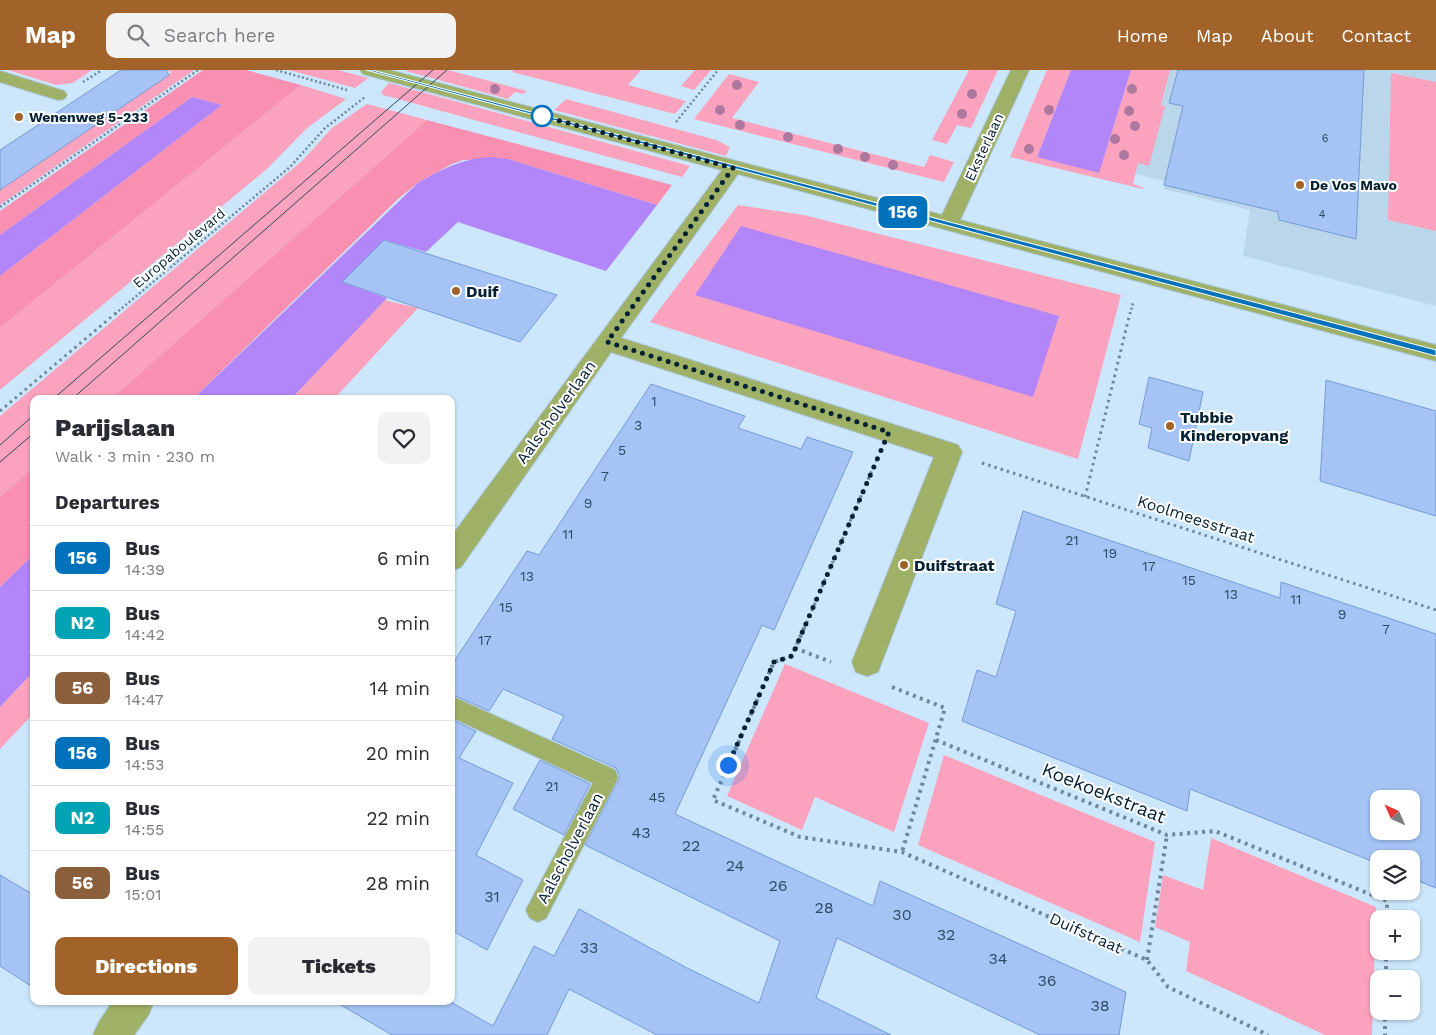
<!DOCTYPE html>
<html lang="en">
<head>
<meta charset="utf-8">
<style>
	:root { --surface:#fff; --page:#f2f2f3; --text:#2b2b33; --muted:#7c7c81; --line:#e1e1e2; --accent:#a2632a }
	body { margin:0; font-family:"Work Sans",sans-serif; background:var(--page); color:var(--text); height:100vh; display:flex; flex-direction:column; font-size:19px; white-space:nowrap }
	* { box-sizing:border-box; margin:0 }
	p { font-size:16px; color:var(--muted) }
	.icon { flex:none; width:28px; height:28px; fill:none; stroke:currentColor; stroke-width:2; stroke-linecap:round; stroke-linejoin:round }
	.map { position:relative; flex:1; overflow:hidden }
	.side { position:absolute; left:30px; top:325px; width:425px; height:610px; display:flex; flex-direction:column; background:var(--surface); border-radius:10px; box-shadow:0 1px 4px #0004 }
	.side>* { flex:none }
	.badge { padding:0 10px; border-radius:8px; font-size:18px; line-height:32px }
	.needle { width:32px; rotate:315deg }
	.buttons { position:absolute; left:1370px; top:720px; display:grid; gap:10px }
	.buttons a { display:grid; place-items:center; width:50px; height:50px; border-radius:10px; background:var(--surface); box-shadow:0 1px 4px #0004; font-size:25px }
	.you { position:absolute; width:25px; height:25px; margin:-12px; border:4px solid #fff; border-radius:50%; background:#1a73e8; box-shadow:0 0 0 8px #1a73e833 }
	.map>.badge { position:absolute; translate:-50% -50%; box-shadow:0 0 0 2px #fff }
	h2 { padding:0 25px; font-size:19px; line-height:45px }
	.round { display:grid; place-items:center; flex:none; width:52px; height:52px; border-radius:10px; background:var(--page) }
	.head { display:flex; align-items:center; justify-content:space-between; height:85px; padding:0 25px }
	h1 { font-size:24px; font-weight:800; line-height:38px }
	.action { display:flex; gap:10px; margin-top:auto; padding:10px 25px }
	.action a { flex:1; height:58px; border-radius:10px; background:var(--accent); color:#fff; font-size:20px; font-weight:800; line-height:58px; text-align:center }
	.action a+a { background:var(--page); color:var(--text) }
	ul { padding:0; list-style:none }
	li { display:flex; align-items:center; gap:15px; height:65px; padding:0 25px; border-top:1px solid var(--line) }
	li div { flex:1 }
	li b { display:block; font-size:19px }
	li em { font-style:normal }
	li .badge { min-width:55px; font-weight:700; text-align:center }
	header { display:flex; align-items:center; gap:30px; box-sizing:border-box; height:70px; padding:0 25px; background:var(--accent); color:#fff }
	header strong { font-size:24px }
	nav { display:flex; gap:28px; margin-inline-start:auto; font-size:18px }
	.search { width:350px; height:45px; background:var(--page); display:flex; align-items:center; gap:12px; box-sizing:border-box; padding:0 18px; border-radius:10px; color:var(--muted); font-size:19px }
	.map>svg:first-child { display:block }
	.built { fill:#b9d6eb }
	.green { fill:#fba3be }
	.forest { fill:#f98fb1 }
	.water { fill:#b285f8 }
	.building { fill:#a5c4f5; stroke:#769ad5; fill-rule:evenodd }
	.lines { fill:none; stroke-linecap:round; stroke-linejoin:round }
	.lane-casing { stroke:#a8c3d7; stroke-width:2 }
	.street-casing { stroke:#a8c3d7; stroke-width:2 }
	.path-far2 { stroke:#6c889b; stroke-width:2.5; stroke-dasharray:2 2.5; stroke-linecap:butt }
	.path-far1 { stroke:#6c889b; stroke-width:3; stroke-dasharray:2.5 4; stroke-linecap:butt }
	.path { stroke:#6c889b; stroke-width:4; stroke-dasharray:3 4.5; stroke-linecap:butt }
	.lane { fill:#9fb166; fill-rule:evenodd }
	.street { fill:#9fb166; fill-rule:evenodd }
	.tram { stroke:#2d495c; stroke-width:1 }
	.tree { fill:#ad789d }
	.line { fill:#0072bc; stroke:#fff }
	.walk { stroke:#042133; stroke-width:5; stroke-dasharray:0 9 }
	.stop-dot { fill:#fff; stroke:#0072bc; stroke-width:2.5 }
	.poi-dot { fill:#a2632a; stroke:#fff; stroke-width:2 }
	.labels { text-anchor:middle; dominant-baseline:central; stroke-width:4; stroke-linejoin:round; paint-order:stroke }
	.far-number-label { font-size:11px; fill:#2c4a64 }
	.far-poi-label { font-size:14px; font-weight:bold; fill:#042133; stroke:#fff; text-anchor:start }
	.far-street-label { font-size:14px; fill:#042133; stroke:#fff }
	.number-label { font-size:14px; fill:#2c4a64 }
	.poi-label { font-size:16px; font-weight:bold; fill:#042133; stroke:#fff; text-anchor:start }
	.street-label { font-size:16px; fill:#042133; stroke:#fff }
	.near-number-label { font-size:16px; fill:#2c4a64 }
	.near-street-label { font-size:19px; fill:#042133; stroke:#fff }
</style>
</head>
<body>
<header>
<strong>Map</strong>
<div class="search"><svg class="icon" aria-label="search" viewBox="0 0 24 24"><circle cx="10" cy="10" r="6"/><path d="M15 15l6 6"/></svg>Search here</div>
<nav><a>Home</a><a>Map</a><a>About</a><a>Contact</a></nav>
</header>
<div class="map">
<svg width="1436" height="965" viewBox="0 0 1436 965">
	<rect width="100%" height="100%" fill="#cce7fb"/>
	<polygon class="built" points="1131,0 1436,0 1436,236 1243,186 1250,140 1164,119 1165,111 1101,96"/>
	<g class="green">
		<polygon points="8,0 92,0 73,13 56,15"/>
		<polygon points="165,0 194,0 0,135 0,120 172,2"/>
		<polygon points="289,0 338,0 368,8 355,18"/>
		<polygon points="408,0 448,0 527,21 523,24 515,22 508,29 406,1"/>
		<polygon points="514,0 641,0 628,15 686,31 675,44 512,2"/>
		<polygon points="695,0 711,0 694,20 681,16"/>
		<polygon points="969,0 998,0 971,58 957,55 947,74 932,70"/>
		<polygon points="1047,0 1071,0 1037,87 1101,96 1131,0 1170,0 1161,35 1165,36 1149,96 1138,93 1133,114 1144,118 1143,119 1010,87"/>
		<polygon points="1391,3 1436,12 1436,161 1388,150"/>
		<polygon points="729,4 759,12 732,48 924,97 930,85 954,92 944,112 694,49"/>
		<polygon points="389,13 690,96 682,107 383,25 381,22"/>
		<polygon points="301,15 346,29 306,59 268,98 0,320 0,258"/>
		<polygon points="566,29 716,70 730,77 726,86 554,40"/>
		<polygon points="367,34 427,50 111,329 34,329 34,397 0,427 0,346 303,90 332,58"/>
		<polygon points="738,135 804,145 1121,225 1078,389 650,252"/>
		<polygon points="384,230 418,238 334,329 291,329"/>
		<polygon points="785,594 929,653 894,762 815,727 802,760 727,726"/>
		<polygon points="34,601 34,643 0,679 0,637"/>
		<polygon points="944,685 1155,772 1140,872 918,775"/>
		<polygon points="1211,768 1376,837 1372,965 1325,965 1186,901 1190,872 1155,857 1163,805 1203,820"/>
	</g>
	<g class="forest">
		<polygon points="203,0 246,0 301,15 0,258 0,206 222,35 192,27 0,165 0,141"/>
		<polygon points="427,50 672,115 657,135 508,89 463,90 452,94 419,112 399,128 193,329 111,329"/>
		<polygon points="34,397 34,484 0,517 0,427"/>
	</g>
	<g class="water">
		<polygon points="1071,0 1131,0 1099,103 1037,87"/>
		<polygon points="192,27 222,35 0,206 0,165"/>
		<path d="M493,87L508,89L657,135L606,201L458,152L426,182L384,170L342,212L387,228L291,329H193L419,112C445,98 463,88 493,87Z"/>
		<polygon points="741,156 1059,246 1033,327 695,225"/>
		<polygon points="34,484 34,601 0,637 0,517"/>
	</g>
	<g class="building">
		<polygon points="121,0 166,0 169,5 0,120 0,80"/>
		<polygon points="1178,0 1364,0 1356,169 1279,150 1278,142 1164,115 1183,36 1169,33"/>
		<polygon points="384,170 557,225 520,272 342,212"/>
		<polygon points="1149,307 1203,322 1189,391 1148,378 1152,358 1139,354"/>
		<polygon points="1326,310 1436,341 1436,446 1320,411"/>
		<polygon points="651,314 745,346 738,358 801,379 807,367 853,382 774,560 762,555 675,744 873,836 880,811 1126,922 1119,965 1040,965 837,868 816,928 891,965 657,965 569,919 547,965 392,965 334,931 449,931 493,956 534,876 554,886 579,839 687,898 759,933 780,871 585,775 620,707 616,698 552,669 564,646 503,619 489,641 451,624 451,596 527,481 539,485"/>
		<path d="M1023,441L1280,528L1281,512L1436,564V818L1411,808V789H1379V794L1190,719L1187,741L962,651L977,600L996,607L1016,541L996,534ZM1379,729H1411V761H1379Z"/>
		<polygon points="451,649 476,661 459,688 513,713 476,785 523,810 487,880 451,860"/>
		<polygon points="540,690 590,714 564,765 513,739"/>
		<polygon points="0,805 34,825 34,918 0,896"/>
	</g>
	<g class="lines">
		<defs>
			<polygon id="lane" points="451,626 615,700 618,708 546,848 538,852 530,848 526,840 593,713 451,647"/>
			<g id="street">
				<polygon points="360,0 389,0 942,145 1011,0 1029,0 960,150 1436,275 1436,291 738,104 621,268 958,375 962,382 878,602 867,606 856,602 852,592 934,387 611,282 461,497 451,501 451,467 722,100 363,4"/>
				<polygon points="0,1 64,21 67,25 64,29 58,30 0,12"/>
				<polygon points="113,931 154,931 149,944 134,965 93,965 99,952"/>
			</g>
		</defs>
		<use href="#lane" class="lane-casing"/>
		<use href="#street" class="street-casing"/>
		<g class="path-far2">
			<polyline points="276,0 347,20"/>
			<polyline points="83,12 102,0"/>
			<polyline points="676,52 718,0"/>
			<polyline points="0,137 198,0"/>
			<polyline points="115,244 290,97 325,58 365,27"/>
			<polyline points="1130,244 1133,233"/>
		</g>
		<g class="path-far1">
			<polyline points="0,341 116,243"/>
			<polyline points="982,393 1436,540"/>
			<polyline points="1085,427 1130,243"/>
			<polyline points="804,559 876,391"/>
		</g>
		<g class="path">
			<polyline points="804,558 792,586 774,592 713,730 800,767 902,782 1147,890 1168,917 1268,965"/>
			<polyline points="795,578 831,592"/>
			<polyline points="892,617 945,638 902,782"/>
			<polyline points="936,670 1167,765 1215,761 1387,831 1387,849"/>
			<polyline points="1386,881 1386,909"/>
			<polyline points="1147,890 1167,765"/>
			<polyline points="1385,941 1385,965"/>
		</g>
		<use href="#lane" class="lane"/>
		<use href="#street" class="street"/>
		<g class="tram">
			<polyline points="53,329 433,0"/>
			<polyline points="72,329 447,0"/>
			<polyline points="0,375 34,345"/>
			<polyline points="0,392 34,363"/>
		</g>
	</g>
	<g class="tree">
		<circle cx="737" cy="15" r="5"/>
		<circle cx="495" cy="19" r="5"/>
		<circle cx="1132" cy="19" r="5"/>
		<circle cx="972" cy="24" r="5"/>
		<circle cx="720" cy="40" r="5"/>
		<circle cx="1049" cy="40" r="5"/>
		<circle cx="1129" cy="41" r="5"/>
		<circle cx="962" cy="44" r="5"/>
		<circle cx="740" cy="55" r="5"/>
		<circle cx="1135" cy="56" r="5"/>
		<circle cx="788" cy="67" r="5"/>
		<circle cx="1115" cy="69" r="5"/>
		<circle cx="838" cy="79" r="5"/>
		<circle cx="1029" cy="79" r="5"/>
		<circle cx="1124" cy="85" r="5"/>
		<circle cx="865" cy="87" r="5"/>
		<circle cx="893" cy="95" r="5"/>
	</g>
	<polygon class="line" points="366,0 372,0 1436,280 1436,286"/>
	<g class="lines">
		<polyline class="walk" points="542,46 733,98 607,272 889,362 792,586 774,592 728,695"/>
	</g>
	<circle class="stop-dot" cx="542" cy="46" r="10"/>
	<g class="poi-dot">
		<circle cx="19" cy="47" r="5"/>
		<circle cx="1300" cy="115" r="5"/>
		<circle cx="456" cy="221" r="5"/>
		<circle cx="1170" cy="356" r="5"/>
		<circle cx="904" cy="495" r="5"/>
	</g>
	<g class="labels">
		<g class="far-number-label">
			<text x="1325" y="68">6</text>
			<text x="1322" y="144">4</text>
		</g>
		<g class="far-poi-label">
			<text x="29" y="47">Wenenweg 5-233</text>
			<text x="1310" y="115">De Vos Mavo</text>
		</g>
		<g class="far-street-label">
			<text transform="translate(984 77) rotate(-65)">Eksterlaan</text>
			<text transform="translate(179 178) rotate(-40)">Europaboulevard</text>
		</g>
		<g class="number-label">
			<text x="654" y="331">1</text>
			<text x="638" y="355">3</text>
			<text x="622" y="380">5</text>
			<text x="605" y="406">7</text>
			<text x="588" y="433">9</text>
			<text x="568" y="464">11</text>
			<text x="1072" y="470">21</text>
			<text x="1110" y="483">19</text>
			<text x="1149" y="496">17</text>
			<text x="527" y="506">13</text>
			<text x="1189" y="510">15</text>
			<text x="1231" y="524">13</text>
			<text x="1296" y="529">11</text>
			<text x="506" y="537">15</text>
			<text x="1342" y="544">9</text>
			<text x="1386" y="559">7</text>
			<text x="485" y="570">17</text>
			<text x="552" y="716">21</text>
			<text x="657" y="727">45</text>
		</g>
		<g class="poi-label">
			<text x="466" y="221">Duif</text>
			<text x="1180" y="347">Tubbie<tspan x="1180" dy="18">Kinderopvang</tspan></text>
			<text x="914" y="495">Duifstraat</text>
		</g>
		<g class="street-label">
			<text transform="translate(556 342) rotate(-54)">Aalscholverlaan</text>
			<text transform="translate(1196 449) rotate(18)">Koolmeesstraat</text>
			<text transform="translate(570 778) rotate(-62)">Aalscholverlaan</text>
			<text transform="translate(1086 863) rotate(24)">Duifstraat</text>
		</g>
		<g class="near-number-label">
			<text x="641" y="762">43</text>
			<text x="691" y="775">22</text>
			<text x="735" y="795">24</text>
			<text x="778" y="815">26</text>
			<text x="492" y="826">31</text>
			<text x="824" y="837">28</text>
			<text x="902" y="844">30</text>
			<text x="946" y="864">32</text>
			<text x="589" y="877">33</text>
			<text x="998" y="888">34</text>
			<text x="1047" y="910">36</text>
			<text x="1100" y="935">38</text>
		</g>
		<g class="near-street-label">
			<text transform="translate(1104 723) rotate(22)">Koekoekstraat</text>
		</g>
	</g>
</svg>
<div class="buttons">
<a><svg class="needle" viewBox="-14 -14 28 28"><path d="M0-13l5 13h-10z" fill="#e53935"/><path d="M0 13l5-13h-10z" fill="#7c7c81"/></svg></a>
<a><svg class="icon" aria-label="layers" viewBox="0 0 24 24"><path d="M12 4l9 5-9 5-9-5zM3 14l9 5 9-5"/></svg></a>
<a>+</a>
<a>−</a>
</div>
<div class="you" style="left:728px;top:695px"></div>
<b class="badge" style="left:903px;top:142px;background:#0072bc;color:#fff">156</b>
<section class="side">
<div class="head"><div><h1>Parijslaan</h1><p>Walk · 3 min · 230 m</p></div><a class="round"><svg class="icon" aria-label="heart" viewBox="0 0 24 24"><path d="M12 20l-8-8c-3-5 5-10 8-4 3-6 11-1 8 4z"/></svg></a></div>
<h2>Departures</h2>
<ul>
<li><span class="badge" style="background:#0072bc;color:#fff">156</span><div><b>Bus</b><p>14:39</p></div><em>6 min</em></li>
<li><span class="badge" style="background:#00a3b4;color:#fff">N2</span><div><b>Bus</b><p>14:42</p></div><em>9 min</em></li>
<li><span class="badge" style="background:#8b5e3c;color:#fff">56</span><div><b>Bus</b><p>14:47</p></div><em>14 min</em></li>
<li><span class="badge" style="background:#0072bc;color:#fff">156</span><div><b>Bus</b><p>14:53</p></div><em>20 min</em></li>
<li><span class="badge" style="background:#00a3b4;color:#fff">N2</span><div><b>Bus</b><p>14:55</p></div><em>22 min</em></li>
<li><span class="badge" style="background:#8b5e3c;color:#fff">56</span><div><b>Bus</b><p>15:01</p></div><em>28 min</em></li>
</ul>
<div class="action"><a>Directions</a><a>Tickets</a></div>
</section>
</div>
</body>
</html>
